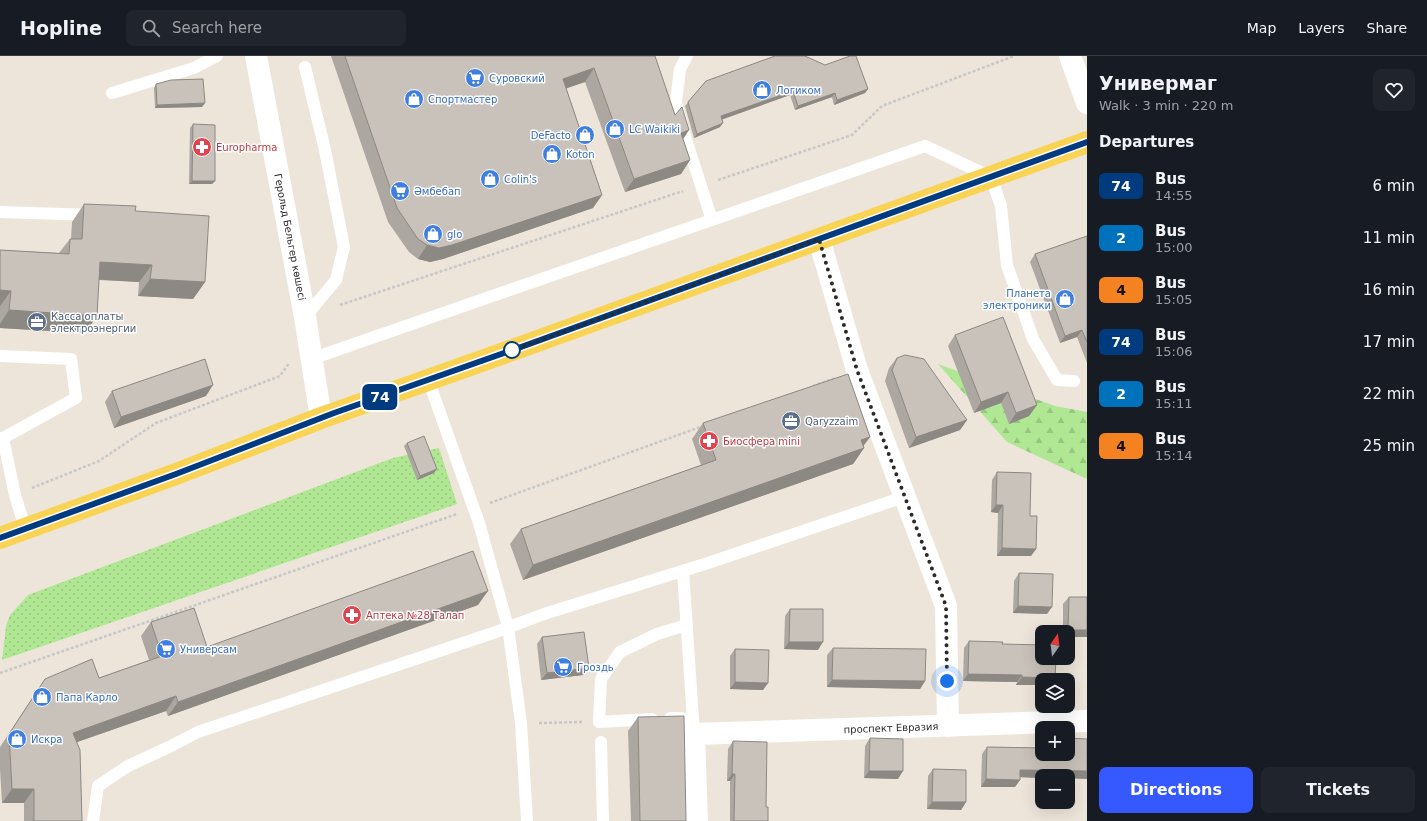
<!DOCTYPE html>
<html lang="en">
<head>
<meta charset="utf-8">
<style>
	:root { --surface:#171b24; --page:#20242c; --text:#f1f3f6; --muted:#9ea1a6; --line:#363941; --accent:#3559ff }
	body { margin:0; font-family:"DejaVu Sans",sans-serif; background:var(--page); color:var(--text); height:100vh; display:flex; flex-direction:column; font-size:15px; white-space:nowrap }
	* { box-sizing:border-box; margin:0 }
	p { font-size:13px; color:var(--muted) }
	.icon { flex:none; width:22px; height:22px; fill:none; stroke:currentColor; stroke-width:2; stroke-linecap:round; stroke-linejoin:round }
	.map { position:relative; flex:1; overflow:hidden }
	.side { display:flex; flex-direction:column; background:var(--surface); width:340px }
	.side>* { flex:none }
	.badge { padding:0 8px; border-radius:6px; font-size:14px; line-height:26px }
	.needle { width:26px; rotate:14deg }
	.fabs { position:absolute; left:1035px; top:569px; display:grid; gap:8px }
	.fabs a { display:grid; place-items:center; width:40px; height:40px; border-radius:8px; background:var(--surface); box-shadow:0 4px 16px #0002; font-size:20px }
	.you { position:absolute; width:20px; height:20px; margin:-10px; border:3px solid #fff; border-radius:50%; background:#1a73e8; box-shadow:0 0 0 6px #1a73e833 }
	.map>.badge { position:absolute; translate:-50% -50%; box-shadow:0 0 0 2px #fff }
	h2 { padding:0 12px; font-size:15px; line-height:36px }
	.round { display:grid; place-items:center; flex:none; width:42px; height:42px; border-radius:8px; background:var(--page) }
	.head { display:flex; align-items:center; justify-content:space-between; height:68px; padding:0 12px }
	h1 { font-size:19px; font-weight:800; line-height:30px }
	.cta { display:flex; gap:8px; margin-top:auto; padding:8px 12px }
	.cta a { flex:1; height:46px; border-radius:8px; background:var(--accent); color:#fff; font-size:16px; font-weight:800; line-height:46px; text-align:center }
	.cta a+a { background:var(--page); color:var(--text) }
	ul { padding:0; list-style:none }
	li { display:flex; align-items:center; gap:12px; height:52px; padding:0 12px }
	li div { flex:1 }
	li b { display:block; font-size:15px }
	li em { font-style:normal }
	li .badge { min-width:44px; font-weight:700; text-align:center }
	header { display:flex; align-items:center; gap:24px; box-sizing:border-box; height:56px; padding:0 20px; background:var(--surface); border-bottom:1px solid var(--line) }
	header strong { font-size:19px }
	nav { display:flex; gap:22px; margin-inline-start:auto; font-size:14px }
	.search { width:280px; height:36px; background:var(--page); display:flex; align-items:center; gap:10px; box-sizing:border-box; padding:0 14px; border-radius:8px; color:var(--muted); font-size:15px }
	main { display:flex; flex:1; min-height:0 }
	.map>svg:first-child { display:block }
	.grass { fill:url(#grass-dots) }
	.forest { fill:url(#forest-firs) }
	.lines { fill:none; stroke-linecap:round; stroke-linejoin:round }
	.path { stroke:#c8c8c8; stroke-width:2.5; stroke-dasharray:3 2; stroke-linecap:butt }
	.service { stroke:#fff; stroke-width:12 }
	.minor { stroke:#fff; stroke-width:22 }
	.tertiary { stroke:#fff; stroke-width:22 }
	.primary { stroke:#f9d353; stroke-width:22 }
	.wall { fill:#aca7a0 }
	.shaded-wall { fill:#8c8882 }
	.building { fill:#c8c2ba; stroke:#8c8882 }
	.line-casing { stroke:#fff; stroke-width:9 }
	.line { stroke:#003b80; stroke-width:6 }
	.walk { stroke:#2a2a2a; stroke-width:4; stroke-dasharray:0 7.2 }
	.stop-dot { fill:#fff; stroke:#003b80; stroke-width:2 }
	.labels { text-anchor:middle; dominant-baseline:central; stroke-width:3; stroke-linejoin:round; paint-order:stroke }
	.shop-label { font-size:10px; fill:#366cbe; stroke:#fff; text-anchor:start }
	.health-label { font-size:10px; fill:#be3a42; stroke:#fff; text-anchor:start }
	.street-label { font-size:10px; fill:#2a2a2a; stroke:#fff }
	.service-label { font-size:10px; fill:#4e5e75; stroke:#fff; text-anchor:start }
</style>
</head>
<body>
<header>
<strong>Hopline</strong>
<div class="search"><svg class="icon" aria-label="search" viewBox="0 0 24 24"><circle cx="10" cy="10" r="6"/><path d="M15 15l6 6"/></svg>Search here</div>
<nav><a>Map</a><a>Layers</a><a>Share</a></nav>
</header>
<main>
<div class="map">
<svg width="1087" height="765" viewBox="0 0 1087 765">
	<defs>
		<pattern id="grass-dots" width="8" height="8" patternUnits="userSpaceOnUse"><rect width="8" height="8" fill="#afe793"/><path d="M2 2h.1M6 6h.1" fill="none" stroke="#97c67f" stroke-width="1.8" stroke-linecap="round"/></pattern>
		<pattern id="forest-firs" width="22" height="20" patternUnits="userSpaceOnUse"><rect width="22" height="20" fill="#afe793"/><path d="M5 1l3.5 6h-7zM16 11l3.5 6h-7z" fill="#97c67f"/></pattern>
	</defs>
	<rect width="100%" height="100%" fill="#ede5da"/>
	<polygon class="grass" points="439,392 457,448 2,604 6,570 10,559 28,539 393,402"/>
	<polygon class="forest" points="938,308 1055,350 1087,356 1087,423 1007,386"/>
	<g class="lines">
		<g class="path">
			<polyline points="718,124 852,79 882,50 1014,0"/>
			<polyline points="340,249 683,135"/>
			<polyline points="813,330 835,322"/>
			<polyline points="32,432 99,405 156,367 280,320 289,307"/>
			<polyline points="490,447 703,370"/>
			<polyline points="0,617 457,458"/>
			<polyline points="539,667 582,666"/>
		</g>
		<g class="service">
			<polyline points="687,0 680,13 676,46 685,80 712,164"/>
			<polyline points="305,11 325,94 344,191 336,224 305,261"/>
			<polyline points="112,37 194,12 217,0"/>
			<polyline points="0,156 93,159"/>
			<polyline points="0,300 71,303 76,342 3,382 0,382"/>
			<polyline points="311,303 925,90 991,121 1001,150 1007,209 1033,283 1057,324 1074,325"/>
			<polyline points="428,323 479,467 508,571 521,667 527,765"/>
			<polyline points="3,382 15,439 25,472"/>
			<polyline points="683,515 694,678"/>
			<polyline points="670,662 682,662 694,678"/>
			<polyline points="652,663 599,666 601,623 620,596 657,578 687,569"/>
			<polyline points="601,686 603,765"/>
			<polyline points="93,765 98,730 128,710 169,691 198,676 496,576 544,558 708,507 904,441"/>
		</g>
		<g class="minor">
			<polyline points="1070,0 1087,47"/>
			<polyline points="819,183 857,314 946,550 948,670"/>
			<polyline points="697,765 694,678 1087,665"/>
		</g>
		<polyline class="tertiary" points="256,0 305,261 321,362"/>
		<polyline class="primary" points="0,482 176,418 321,362 521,291 1087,86"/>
	</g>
	<g class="wall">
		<polygon points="331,0 655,0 690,104 681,118 625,136 585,26 566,32 602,139 593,152 443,203 430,206 418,203 409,196 388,166"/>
		<polygon points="706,25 868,33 865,37 834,49 832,41 795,54 790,39 722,63 720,71 694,82 685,50"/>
		<polygon points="156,28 202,51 155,52 154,32"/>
		<polygon points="193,68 215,125 212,128 189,128 190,72"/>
		<polygon points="84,148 135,155 205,226 193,243 138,240 139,226 99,224 97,260 85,277 0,272 0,194 59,197 70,183 71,183 72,166"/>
		<polygon points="1087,180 1087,307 1077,281 1060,287 1030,206 1035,198"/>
		<polygon points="955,279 1037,349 1029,360 1009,368 1001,347 974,357 948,290"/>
		<polygon points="897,302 967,364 960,374 909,392 885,325 889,312"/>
		<polygon points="112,335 206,340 114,372 105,346"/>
		<polygon points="703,367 870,381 863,390 864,392 853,408 523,524 510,488 521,473 701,409 692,383"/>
		<polygon points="407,387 434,417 417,424 404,390"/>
		<polygon points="997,416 1030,460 1036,493 1031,500 997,500 998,457 991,456 992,424"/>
		<polygon points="1019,517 1047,558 1013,557 1014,525"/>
		<polygon points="1069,541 1087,541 1087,581 1068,581 1068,576 1063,576 1063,548"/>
		<polygon points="478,549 168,660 166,655 77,686 82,765 24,765 24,747 2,747 0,713 0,691 45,623 99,622 149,604 141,580 151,566 207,591"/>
		<polygon points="790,553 818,594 784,593 785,560"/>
		<polygon points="542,581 589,612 583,619 541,624 537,588"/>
		<polygon points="969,585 1002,588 1042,624 1042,629 1016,629 1017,626 963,625 964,592"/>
		<polygon points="833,592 925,625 920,633 827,631 827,599"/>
		<polygon points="735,593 768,627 763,634 730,633 730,600"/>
		<polygon points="638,661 686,765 631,765 628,675"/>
		<polygon points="870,682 898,723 864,722 865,690"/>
		<polygon points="1087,683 1087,723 1068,722 1068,720 1042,720 1042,722 1020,721 1020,724 1015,731 981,731 982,698 987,691 1041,692 1041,689 1042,687 1042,698"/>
		<polygon points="733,685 766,751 768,765 730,765 730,725 727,725 728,693"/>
		<polygon points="933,713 966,746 961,754 927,753 928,720"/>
	</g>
	<g class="shaded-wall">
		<polygon points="594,12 585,26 553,37 563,23"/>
		<polygon points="868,33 865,37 834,49 837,44"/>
		<polygon points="793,35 790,39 718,65 721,60"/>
		<polygon points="835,37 832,41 795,54 798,50"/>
		<polygon points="205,47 202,51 155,52 157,49"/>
		<polygon points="723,67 720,71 694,82 697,78"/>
		<polygon points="689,74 680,88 681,77"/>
		<polygon points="690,104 681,118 625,136 634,123"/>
		<polygon points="192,125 215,125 212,128 189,128"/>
		<polygon points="602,139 593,152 443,203 430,206 418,203 427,189"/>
		<polygon points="100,206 152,209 139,226 88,223"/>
		<polygon points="150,223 205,226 193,243 138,240"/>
		<polygon points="0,234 11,235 0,250"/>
		<polygon points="9,254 97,260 85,277 0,272 0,268"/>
		<polygon points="1082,274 1077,281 1060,287 1065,280"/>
		<polygon points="213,329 206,340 114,372 121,361"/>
		<polygon points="1008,336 1001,347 974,357 981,346"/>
		<polygon points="1037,349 1029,360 1009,368 1016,357"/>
		<polygon points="967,364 960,374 909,392 916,381"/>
		<polygon points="870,381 861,393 864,392 853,408 523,524 533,509"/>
		<polygon points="437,413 434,417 417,424 420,420"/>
		<polygon points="996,449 1003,449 998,457 991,456"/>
		<polygon points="1002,492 1036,493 1031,500 997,500"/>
		<polygon points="488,535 478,549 168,660 178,646"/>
		<polygon points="1018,550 1052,551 1047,558 1013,557"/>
		<polygon points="1068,574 1087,574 1087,581 1068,581 1068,576 1066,576"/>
		<polygon points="789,586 823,586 818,594 784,593"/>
		<polygon points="589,612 583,619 541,624 547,617"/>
		<polygon points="968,618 1022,619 1017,626 963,625"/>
		<polygon points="1022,621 1055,622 1054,624 1042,624 1042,629 1016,629"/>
		<polygon points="832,624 925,625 920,633 827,631"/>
		<polygon points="735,626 768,627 763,634 730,633"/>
		<polygon points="176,640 166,655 63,691 73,677"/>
		<polygon points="1020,714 1087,715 1087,723 1068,722 1068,720 1042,720 1042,722 1015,721"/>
		<polygon points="869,715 903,715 898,723 864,722"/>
		<polygon points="732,718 735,718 730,725 727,725"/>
		<polygon points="986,723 1020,724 1015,731 981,731"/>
		<polygon points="12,733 34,733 24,747 2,747"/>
		<polygon points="932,746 966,746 961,754 927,753"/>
	</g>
	<g class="building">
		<polygon points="345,0 655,0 675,59 682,51 689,74 681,77 690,104 634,123 594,12 563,23 602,139 452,189 439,192 427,189 418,183 397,152"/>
		<polygon points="775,0 805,0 825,9 850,0 856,0 868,33 837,44 835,37 798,50 793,35 721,60 723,67 697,78 688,46 706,25"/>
		<polygon points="203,23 205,47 157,49 156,28 171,24"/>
		<polygon points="193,68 215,69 215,125 192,125"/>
		<polygon points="84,148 136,150 135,155 209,160 205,226 150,223 152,209 100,206 97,260 9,254 11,235 0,234 0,194 69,198 70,183 82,183"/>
		<polygon points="1087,180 1087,286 1082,274 1065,280 1035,198"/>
		<polygon points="1003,261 1037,349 1016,357 1008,336 981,346 955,279"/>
		<polygon points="905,299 924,303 967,364 916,381 892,314 897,302"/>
		<polygon points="205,303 213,329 121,361 112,335"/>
		<polygon points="848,318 870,381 861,384 864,392 533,509 521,473 716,404 703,367"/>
		<polygon points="424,380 437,413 420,420 407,387"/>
		<polygon points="997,416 1031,417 1030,460 1037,460 1036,493 1002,492 1003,449 996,449"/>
		<polygon points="473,495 488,535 178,646 176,640 73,677 80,694 82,765 34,765 34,733 12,733 9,678 45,623 92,603 99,622 162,600 151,566 194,552 207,591"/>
		<polygon points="1019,517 1053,518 1052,551 1018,550"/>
		<polygon points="1069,541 1087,541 1087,574 1068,574"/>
		<polygon points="790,553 823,553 823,586 789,586"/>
		<polygon points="584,576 589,612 547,617 542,581"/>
		<polygon points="969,585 1003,586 1002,588 1042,589 1042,602 1056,602 1055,622 1022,621 1022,619 968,618"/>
		<polygon points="833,592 926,593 925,625 832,624"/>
		<polygon points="735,593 769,594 768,627 735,626"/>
		<polygon points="684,660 686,765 640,765 638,661"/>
		<polygon points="870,682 903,683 903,715 869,715"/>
		<polygon points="1068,682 1087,683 1087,715 1020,714 1020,724 986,723 987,691 1042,692 1042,698 1068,698"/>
		<polygon points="733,685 767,686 766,751 768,751 768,765 734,765 735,718 732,718"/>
		<polygon points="933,713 966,714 966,746 932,746"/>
	</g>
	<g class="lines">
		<defs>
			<polyline id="line" points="0,482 176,418 334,357 521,291 1087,86"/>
		</defs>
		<use href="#line" class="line-casing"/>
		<use href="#line" class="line"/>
		<polyline class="walk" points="512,294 508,296 819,183 857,314 946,550 947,625"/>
	</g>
	<defs>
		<symbol id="supermarket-disc" viewBox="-11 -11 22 22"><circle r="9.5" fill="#3f7fe0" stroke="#fff"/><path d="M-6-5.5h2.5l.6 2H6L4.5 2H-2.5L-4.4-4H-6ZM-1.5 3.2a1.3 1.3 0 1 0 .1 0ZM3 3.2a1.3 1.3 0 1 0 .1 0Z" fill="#fff"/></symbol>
		<symbol id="shop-disc" viewBox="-11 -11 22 22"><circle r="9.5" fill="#3f7fe0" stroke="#fff"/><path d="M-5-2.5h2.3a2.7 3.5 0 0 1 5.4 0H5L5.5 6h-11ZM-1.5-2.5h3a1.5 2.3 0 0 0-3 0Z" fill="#fff"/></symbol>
		<symbol id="pharmacy-disc" viewBox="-11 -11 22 22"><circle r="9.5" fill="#e0444e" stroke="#fff"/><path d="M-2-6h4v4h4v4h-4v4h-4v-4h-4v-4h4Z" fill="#fff"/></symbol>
		<symbol id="office-disc" viewBox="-11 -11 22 22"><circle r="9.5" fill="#5c6f8a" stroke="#fff"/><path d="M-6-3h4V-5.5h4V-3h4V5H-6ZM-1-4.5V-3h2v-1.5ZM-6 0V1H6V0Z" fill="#fff"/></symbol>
	</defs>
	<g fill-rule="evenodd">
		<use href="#supermarket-disc" x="464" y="11" width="22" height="22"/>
		<use href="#shop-disc" x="751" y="23" width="22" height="22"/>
		<use href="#shop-disc" x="403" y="32" width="22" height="22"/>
		<use href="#shop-disc" x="604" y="62" width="22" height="22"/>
		<use href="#shop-disc" x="574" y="68" width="22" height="22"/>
		<use href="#pharmacy-disc" x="191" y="80" width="22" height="22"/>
		<use href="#shop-disc" x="541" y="87" width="22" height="22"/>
		<use href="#shop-disc" x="479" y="112" width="22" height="22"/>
		<use href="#supermarket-disc" x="389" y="124" width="22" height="22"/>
		<use href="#shop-disc" x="422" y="167" width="22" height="22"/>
		<use href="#shop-disc" x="1054" y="232" width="22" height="22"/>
		<use href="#office-disc" x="26" y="255" width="22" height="22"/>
		<use href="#office-disc" x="780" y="354" width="22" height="22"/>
		<use href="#pharmacy-disc" x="698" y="374" width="22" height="22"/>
		<use href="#pharmacy-disc" x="341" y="548" width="22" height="22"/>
		<use href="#supermarket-disc" x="155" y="582" width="22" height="22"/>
		<use href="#supermarket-disc" x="552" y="600" width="22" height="22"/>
		<use href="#shop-disc" x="31" y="630" width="22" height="22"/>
		<use href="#shop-disc" x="6" y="672" width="22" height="22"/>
	</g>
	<circle class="stop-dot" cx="512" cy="294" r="8"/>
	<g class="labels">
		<g class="shop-label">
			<text x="489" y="22">Суровский</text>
			<text x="776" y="34">Логиком</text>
			<text x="428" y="43">Спортмастер</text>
			<text x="629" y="73">LC Waikiki</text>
			<text x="571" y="79" text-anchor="end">DeFacto</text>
			<text x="566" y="98">Koton</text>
			<text x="504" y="123">Colin's</text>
			<text x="414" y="135">Әмбебап</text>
			<text x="447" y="178">glo</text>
			<text x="1051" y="237" text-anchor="end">Планета<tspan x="1051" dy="12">электроники</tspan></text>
			<text x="180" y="593">Универсам</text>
			<text x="577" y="611">Гроздь</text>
			<text x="56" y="641">Папа Карло</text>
			<text x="31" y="683">Искра</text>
		</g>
		<g class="health-label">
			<text x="216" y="91">Europharma</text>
			<text x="723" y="385">Биосфера mini</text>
			<text x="366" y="559">Аптека №28 Талап</text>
		</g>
		<g class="street-label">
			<text transform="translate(290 181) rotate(79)">Герольд Бельгер көшесі</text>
			<text transform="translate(891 672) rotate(-2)">проспект Евразия</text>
		</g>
		<g class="service-label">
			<text x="51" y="260">Касса оплаты<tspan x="51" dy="12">электроэнергии</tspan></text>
			<text x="805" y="365">Qaryzzaim</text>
		</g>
	</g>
</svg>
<div class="fabs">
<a><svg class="needle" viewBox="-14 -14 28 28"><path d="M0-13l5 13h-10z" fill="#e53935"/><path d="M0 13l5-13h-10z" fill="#9ea1a6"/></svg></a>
<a><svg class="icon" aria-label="layers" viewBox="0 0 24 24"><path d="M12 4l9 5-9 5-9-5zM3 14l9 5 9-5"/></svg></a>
<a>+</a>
<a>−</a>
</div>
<div class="you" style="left:947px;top:625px"></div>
<b class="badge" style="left:380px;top:341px;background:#003b80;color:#fff">74</b>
</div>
<section class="side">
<div class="head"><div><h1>Универмаг</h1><p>Walk · 3 min · 220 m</p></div><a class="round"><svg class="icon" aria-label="heart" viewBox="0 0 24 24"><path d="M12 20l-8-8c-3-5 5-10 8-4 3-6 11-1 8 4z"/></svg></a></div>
<h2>Departures</h2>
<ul>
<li><span class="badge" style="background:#003b80;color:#fff">74</span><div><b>Bus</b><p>14:55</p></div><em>6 min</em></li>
<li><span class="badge" style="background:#0072bc;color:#fff">2</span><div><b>Bus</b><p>15:00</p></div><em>11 min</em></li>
<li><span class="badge" style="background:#f58220;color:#111">4</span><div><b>Bus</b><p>15:05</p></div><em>16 min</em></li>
<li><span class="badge" style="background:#003b80;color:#fff">74</span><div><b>Bus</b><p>15:06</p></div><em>17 min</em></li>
<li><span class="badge" style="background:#0072bc;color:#fff">2</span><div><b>Bus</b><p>15:11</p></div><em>22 min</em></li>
<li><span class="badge" style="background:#f58220;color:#111">4</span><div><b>Bus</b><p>15:14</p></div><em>25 min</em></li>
</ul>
<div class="cta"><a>Directions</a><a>Tickets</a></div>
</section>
</main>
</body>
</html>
